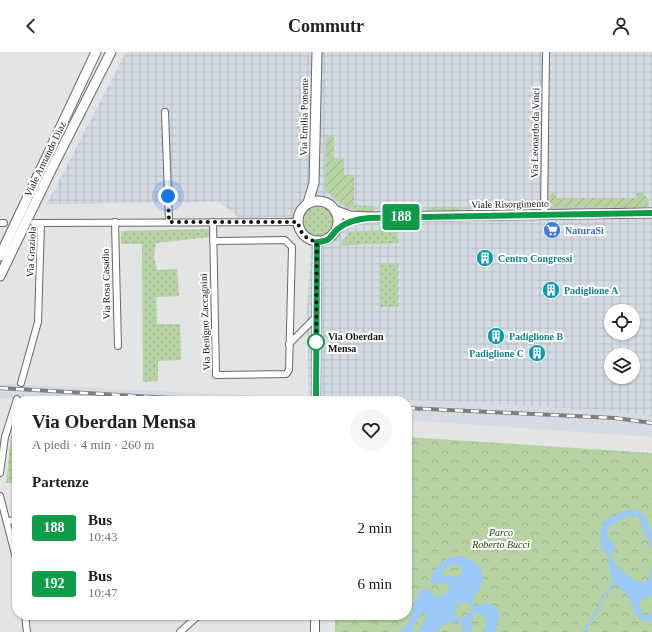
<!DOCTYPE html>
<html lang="it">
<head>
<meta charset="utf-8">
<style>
	:root { --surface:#fff; --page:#f6f6f6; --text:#202124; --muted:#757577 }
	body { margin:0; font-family:Georgia,serif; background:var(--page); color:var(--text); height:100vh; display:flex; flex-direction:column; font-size:15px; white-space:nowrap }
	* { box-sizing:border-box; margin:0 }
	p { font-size:13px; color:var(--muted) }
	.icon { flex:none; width:22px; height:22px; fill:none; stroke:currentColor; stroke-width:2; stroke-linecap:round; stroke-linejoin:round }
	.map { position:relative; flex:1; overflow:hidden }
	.sheet { position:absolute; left:12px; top:344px; width:400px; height:224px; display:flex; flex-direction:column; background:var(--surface); border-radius:16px; box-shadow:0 1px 3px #0004 }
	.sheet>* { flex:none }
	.badge { padding:0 8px; border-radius:3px; font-size:14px; line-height:26px }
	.controls { position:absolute; left:604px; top:252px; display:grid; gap:8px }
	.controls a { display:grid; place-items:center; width:36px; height:36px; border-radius:50%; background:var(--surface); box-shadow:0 1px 3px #0004; font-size:20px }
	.you { position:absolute; width:20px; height:20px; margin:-10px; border:3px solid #fff; border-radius:50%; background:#1a73e8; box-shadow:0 0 0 6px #1a73e833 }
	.map>.badge { position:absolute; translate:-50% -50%; box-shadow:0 0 0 2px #fff }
	h2 { padding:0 20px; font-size:15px; line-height:36px }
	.round { display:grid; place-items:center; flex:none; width:42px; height:42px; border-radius:21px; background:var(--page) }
	.head { display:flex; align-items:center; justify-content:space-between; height:68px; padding:0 20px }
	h1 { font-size:19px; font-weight:700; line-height:30px }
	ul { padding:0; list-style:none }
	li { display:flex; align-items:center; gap:12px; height:56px; padding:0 20px }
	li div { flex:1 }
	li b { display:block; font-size:15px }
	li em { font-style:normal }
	li .badge { min-width:44px; font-weight:700; text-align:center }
	header { display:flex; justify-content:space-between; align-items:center; height:52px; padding:0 20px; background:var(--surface); font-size:18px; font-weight:700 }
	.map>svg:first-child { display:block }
	.built { fill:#d4dbe3 }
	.industrial { fill:url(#industrial-grid); fill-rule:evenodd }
	.grass { fill:url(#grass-dots) }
	.park { fill:url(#park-crowns) }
	.garden { fill:url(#garden-furrows) }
	.water { fill:#9ac8f7; fill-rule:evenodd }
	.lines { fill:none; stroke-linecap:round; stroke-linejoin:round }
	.stream { stroke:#9ac8f7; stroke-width:2.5 }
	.street-casing { stroke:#68696a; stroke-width:8 }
	.secondary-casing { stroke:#68696a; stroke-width:10 }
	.primary-casing { stroke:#68696a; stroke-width:11 }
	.street { stroke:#fff; stroke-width:6 }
	.secondary { stroke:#fff; stroke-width:8 }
	.primary { stroke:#fff; stroke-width:9 }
	.rail-casing { stroke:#7e7f80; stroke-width:4 }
	.rail { stroke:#fff; stroke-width:2.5; stroke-dasharray:8; stroke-linecap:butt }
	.line-casing { stroke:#fff; stroke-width:9 }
	.line { stroke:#0e9c4a; stroke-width:6 }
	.walk { stroke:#111112; stroke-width:4; stroke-dasharray:0 7.2 }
	.stop-dot { fill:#fff; stroke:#0e9c4a; stroke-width:2 }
	.labels { text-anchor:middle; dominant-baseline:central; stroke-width:4; stroke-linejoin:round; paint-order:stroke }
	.street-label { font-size:10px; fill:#111112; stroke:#fff }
	.shop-label { font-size:10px; font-weight:bold; fill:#366cbe; stroke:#fff; text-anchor:start }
	.culture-label { font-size:10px; font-weight:bold; fill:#0d838f; stroke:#fff; text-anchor:start }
	.stop-label { font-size:10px; font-weight:bold; fill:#111112; stroke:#fff; text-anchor:start }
	.park-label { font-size:10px; font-style:italic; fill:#1d3503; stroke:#fff }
</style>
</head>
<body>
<header><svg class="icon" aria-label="back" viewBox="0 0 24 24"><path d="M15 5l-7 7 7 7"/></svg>Commutr<svg class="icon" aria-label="person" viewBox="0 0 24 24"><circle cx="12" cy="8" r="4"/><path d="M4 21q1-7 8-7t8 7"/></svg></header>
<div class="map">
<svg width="652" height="580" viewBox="0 0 652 580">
	<defs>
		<pattern id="industrial-grid" width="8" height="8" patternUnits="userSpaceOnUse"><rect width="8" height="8" fill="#d4dbe3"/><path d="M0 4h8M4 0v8" fill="none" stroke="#b5bbc2"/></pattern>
		<pattern id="grass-dots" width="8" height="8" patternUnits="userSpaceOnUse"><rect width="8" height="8" fill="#b6d1a2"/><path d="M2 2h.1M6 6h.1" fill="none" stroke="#9bb28a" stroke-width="1.8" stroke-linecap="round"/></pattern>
		<pattern id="park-crowns" width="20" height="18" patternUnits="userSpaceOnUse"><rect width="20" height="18" fill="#b6d1a2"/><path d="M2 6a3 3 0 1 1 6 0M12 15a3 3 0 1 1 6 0" fill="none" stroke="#9bb28a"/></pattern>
		<pattern id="garden-furrows" width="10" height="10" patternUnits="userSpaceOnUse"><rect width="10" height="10" fill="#b6d1a2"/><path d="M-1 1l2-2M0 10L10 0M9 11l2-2" fill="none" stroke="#9bb28a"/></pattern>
	</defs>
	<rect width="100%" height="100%" fill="#e3e4e6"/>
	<polygon class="built" points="0,332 309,346 446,349 614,359 652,364 652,385 407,368 407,349 51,349 0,346"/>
	<path class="industrial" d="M126,0H652V364L614,359L446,349L309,346L307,259L311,195L289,172V165L239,166L220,150L47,152ZM611,259H633V281H611ZM611,303H633V325H611Z"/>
	<g class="grass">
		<circle cx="318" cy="169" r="15"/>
		<polygon points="211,177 211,185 156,191 154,205 157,218 177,217 179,244 156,245 157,272 180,272 181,308 158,309 158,329 143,330 142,192 121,192 121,179"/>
		<polygon points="397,177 398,191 362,192 340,194 349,180"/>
		<rect x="380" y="211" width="18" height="44"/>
		<polygon points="17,368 17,431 6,431 11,385"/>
	</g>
	<polygon class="park" points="407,385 652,401 652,580 335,580 335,563 407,563"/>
	<g class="garden">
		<polygon points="326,83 334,84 334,106 344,107 344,123 354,123 354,153 374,154 373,160 357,160 354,157 344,154 325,138"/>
		<path d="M553,140L557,146H638L636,141H643C647,145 652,152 645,156L553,155L550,153V143Z"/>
		<rect x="428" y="155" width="31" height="3"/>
	</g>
	<g class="water">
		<path d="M631,457C650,458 652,482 652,497L644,482L640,467L634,463C626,465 603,472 608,484C611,490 615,491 615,498L610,503C612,513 633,529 642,531L649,526L652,509V545H645L639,552L642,562L646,564L652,560V569L647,570L641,568L636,563L628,544L612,529L607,503L600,494L601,478L604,469L610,465Z"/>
		<path d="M460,504C473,507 487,517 482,532C479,539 474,543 472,549L475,554L488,551C503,557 500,569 494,580H484L486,569L484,564L477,560L474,562L470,580H463L461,571C451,567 443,571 437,580H416L419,579L423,572L426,562L423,560L412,575L414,580H400C416,568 410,546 425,536L430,538L434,546L445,542L450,535L447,530L435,533L430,529C437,514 442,505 460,504ZM457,512L462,516V522L459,525L441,523V519L451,513ZM463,550L469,551L472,556L469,562L462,567L457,566L454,559L458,551Z"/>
	</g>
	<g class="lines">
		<path class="stream" d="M583,580C596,565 601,546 614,531"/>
		<defs>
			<g id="street">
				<polyline points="165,60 169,170"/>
				<polyline points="544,162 546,0"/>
				<polyline points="115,170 118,294"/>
				<polyline points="213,170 216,323 286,322 289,318 292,195 285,188 213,189"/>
				<polyline points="0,171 4,171"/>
				<polyline points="34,171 298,170"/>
				<polyline points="289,292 316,265"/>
				<polyline points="21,331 38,270 41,171"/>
				<polyline points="0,421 5,385 17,347"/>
				<polyline points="0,444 17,510"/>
				<polyline points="7,469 17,468"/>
				<polyline points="25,563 27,580"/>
				<polyline points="180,580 199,563"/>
			</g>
			<g id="secondary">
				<polyline points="316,349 317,190"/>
				<polyline points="315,580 315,563"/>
			</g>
			<g id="primary">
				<circle cx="318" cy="169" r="20"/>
				<polyline points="308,151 314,131 317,0"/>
				<polyline points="336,159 350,164 369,165 652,161"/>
				<polyline points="0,204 96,0"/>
				<polyline points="0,224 52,116 111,0"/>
			</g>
		</defs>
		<use href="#street" class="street-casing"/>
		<use href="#secondary" class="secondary-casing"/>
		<use href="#primary" class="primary-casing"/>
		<use href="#street" class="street"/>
		<use href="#secondary" class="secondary"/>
		<use href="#primary" class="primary"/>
		<defs>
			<g id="rail">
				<polyline points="0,336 222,349"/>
				<polyline points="407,356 615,366 652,371"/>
			</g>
		</defs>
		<use href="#rail" class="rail-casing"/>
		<use href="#rail" class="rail"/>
	</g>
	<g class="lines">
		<defs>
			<path id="line" d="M316,349L317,190C334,189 329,183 339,176C348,169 358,167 369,166L652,161"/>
		</defs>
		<use href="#line" class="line-casing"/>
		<use href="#line" class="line"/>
		<path class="walk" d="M168,144L169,170H298C300,181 305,187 317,190L316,295V290"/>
	</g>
	<defs>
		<symbol id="supermarket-disc" viewBox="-11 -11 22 22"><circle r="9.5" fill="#3f7fe0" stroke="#fff"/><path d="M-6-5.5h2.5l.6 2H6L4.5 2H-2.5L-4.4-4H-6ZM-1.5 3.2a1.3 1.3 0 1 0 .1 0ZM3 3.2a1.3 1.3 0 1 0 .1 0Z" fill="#fff"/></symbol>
		<symbol id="building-disc" viewBox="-11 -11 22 22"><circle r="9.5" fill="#0f9aa8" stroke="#fff"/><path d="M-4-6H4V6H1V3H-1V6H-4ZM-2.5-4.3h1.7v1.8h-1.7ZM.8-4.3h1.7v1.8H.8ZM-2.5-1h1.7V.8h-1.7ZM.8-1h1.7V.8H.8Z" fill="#fff"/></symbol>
	</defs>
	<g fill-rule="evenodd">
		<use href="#supermarket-disc" x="542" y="168" width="20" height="20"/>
		<use href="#building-disc" x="475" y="196" width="20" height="20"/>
		<use href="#building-disc" x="541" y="228" width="20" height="20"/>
		<use href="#building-disc" x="486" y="274" width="20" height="20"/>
		<use href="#building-disc" x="527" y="291" width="20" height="20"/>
	</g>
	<circle class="stop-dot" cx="316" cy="290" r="8"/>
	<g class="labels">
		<g class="street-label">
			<text transform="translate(304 65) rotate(-89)">Via Emilia Ponente</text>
			<text transform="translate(535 81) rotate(-89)">Via Leonardo da Vinci</text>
			<text transform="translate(45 107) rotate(-64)">Viale Armando Diaz</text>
			<text transform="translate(510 152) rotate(-1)">Viale Risorgimento</text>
			<text transform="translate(31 200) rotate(-87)">Via Graziola</text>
			<text transform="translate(106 232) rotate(-91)">Via Rosa Casadio</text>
			<text transform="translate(205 270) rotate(-92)">Via Benigno Zaccagnini</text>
		</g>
		<g class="shop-label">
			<text x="565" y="178">NaturaSì</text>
		</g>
		<g class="culture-label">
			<text x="498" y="206">Centro Congressi</text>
			<text x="564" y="238">Padiglione A</text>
			<text x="509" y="284">Padiglione B</text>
			<text x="524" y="301" text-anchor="end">Padiglione C</text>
		</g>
		<g class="stop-label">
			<text x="328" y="284">Via Oberdan<tspan x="328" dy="12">Mensa</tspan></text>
		</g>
		<g class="park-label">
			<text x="501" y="480">Parco<tspan x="501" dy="12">Roberto Bucci</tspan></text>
		</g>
	</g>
</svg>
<div class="controls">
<a><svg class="icon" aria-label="locate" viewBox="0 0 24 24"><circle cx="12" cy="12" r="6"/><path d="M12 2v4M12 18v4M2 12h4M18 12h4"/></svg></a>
<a><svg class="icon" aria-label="layers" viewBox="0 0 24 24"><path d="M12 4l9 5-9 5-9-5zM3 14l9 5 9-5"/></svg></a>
</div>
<div class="you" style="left:168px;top:144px"></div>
<b class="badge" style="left:401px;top:165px;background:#0e9c4a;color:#fff">188</b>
<section class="sheet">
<div class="head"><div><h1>Via Oberdan Mensa</h1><p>A piedi · 4 min · 260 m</p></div><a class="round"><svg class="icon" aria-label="heart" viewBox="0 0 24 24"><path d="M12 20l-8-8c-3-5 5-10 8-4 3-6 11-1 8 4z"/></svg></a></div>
<h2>Partenze</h2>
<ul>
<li><span class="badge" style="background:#0e9c4a;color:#fff">188</span><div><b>Bus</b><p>10:43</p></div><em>2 min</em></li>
<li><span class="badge" style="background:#0e9c4a;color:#fff">192</span><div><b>Bus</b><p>10:47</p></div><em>6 min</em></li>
</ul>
</section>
</div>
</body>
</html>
